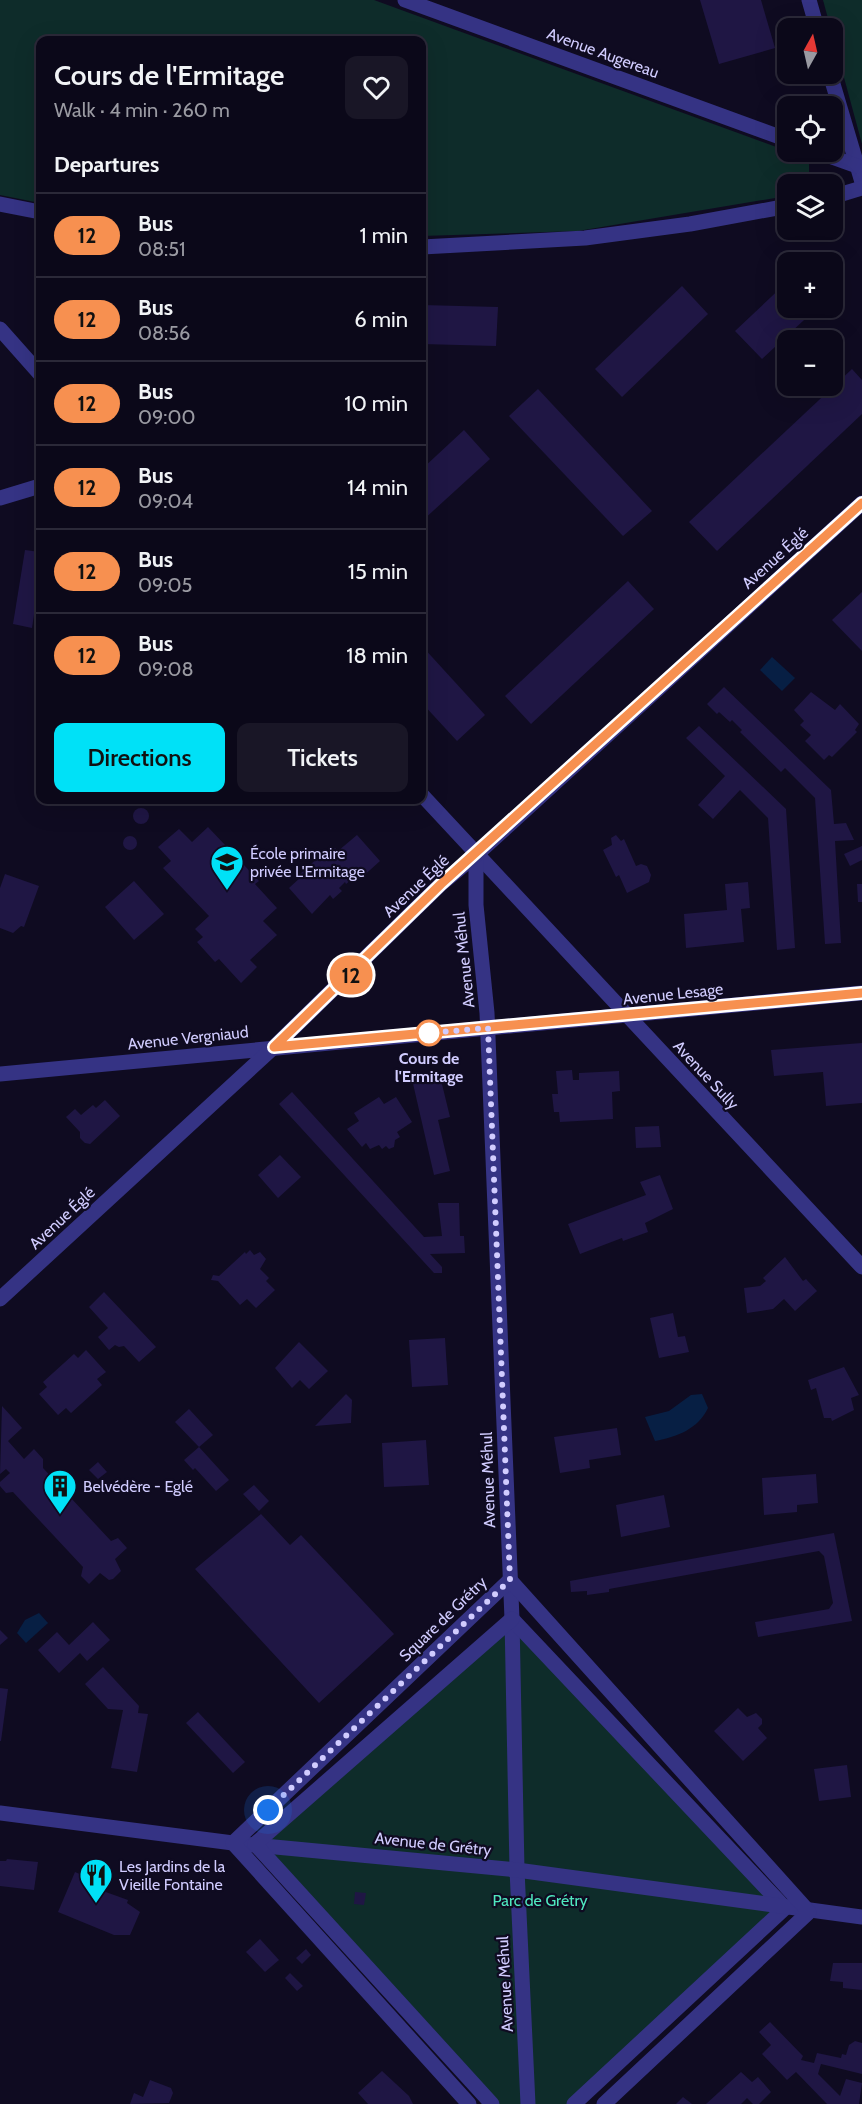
<!DOCTYPE html>
<html lang="en">
<head>
<meta charset="utf-8">
<style>
	:root { --surface:#0b0819; --page:#191626; --text:#f1f3f6; --muted:#9a9aa2; --line:#2b2938; --accent:#00e1f7 }
	body { margin:0; font-family:Cabin,sans-serif; background:var(--page); color:var(--text); height:100vh; display:flex; flex-direction:column; font-size:22px; white-space:nowrap }
	* { box-sizing:border-box; margin:0 }
	p { font-size:20px; color:var(--muted) }
	.icon { flex:none; width:33px; height:33px; fill:none; stroke:currentColor; stroke-width:2; stroke-linecap:round; stroke-linejoin:round }
	.map { position:relative; flex:1; overflow:hidden }
	.sheet { position:absolute; left:36px; top:36px; width:390px; height:768px; display:flex; flex-direction:column; background:var(--surface); border-radius:12px; box-shadow:0 6px 24px #0002,0 0 0 2px var(--line) }
	.sheet>* { flex:none }
	.badge { padding:0 12px; border-radius:20px; font-size:21px; line-height:39px }
	.needle { width:39px; rotate:8deg }
	.tools { position:absolute; left:777px; top:18px; display:grid; gap:12px }
	.tools a { display:grid; place-items:center; width:66px; height:66px; border-radius:12px; background:var(--surface); box-shadow:0 6px 24px #0002,0 0 0 2px var(--line); font-size:30px }
	.you { position:absolute; width:30px; height:30px; margin:-15px; border:4px solid #fff; border-radius:50%; background:#1a73e8; box-shadow:0 0 0 9px #1a73e833 }
	.map>.badge { position:absolute; translate:-50% -50%; box-shadow:0 0 0 3px #fff }
	h2 { padding:0 18px; font-size:22px; line-height:54px }
	.round { display:grid; place-items:center; flex:none; width:63px; height:63px; border-radius:12px; background:var(--page) }
	.head { display:flex; align-items:center; justify-content:space-between; height:102px; padding:0 18px }
	h1 { font-size:28px; font-weight:600; line-height:45px }
	.cta { display:flex; gap:12px; margin-top:auto; padding:12px 18px }
	.cta a { flex:1; height:69px; border-radius:12px; background:var(--accent); color:#111; font-size:24px; font-weight:600; line-height:69px; text-align:center }
	.cta a+a { background:var(--page); color:var(--text) }
	ul { padding:0; list-style:none }
	li { display:flex; align-items:center; gap:18px; height:84px; padding:0 18px; border-top:2px solid var(--line) }
	li div { flex:1 }
	li b { display:block; font-size:22px }
	li em { font-style:normal }
	li .badge { min-width:66px; font-weight:700; text-align:center }
	.map>svg:first-child { display:block }
	.green { fill:#0e2c2a }
	.water { fill:#071f44 }
	.building { fill:#1f1644 }
	.lines { fill:none; stroke-linecap:round; stroke-linejoin:round }
	.minor { stroke:#353384; stroke-width:15 }
	.line-casing { stroke:#fff; stroke-width:14 }
	.line { stroke:#f79050; stroke-width:9 }
	.walk { stroke:#d1ccff; stroke-width:6; stroke-dasharray:0 10.8 }
	.stop-dot { fill:#fff; stroke:#f79050; stroke-width:3 }
	.labels { text-anchor:middle; dominant-baseline:central; stroke-width:4.5; stroke-linejoin:round; paint-order:stroke }
	.street-label { font-size:16px; fill:#d1ccff; stroke:#0f0b21 }
	.poi-label { font-size:16px; fill:#d1ccff; stroke:#0f0b21; text-anchor:start }
	.stop-label { font-size:16px; font-weight:bold; fill:#d1ccff; stroke:#0f0b21 }
	.park-label { font-size:16px; fill:#4fe8bf; stroke:#0f0b21 }
</style>
</head>
<body>
<div class="map">
<svg width="862" height="2104" viewBox="0 0 862 2104">
	<rect width="100%" height="100%" fill="#0f0b21"/>
	<g class="green">
		<polygon points="0,0 374,0 809,159 809,184 788,184 787,196 578,231 422,236 422,40 40,40 40,203 0,195"/>
		<polygon points="823,0 862,0 862,144"/>
		<polygon points="512,1619 785,1908 574,2104 492,2104 255,1844"/>
	</g>
	<g class="water">
		<polygon points="772,657 795,678 782,691 760,670"/>
		<path d="M702,1394L708,1408C698,1429 677,1437 655,1441L645,1417L669,1411L691,1395Z"/>
		<polygon points="39,1613 48,1623 26,1643 17,1633 25,1620"/>
	</g>
	<g class="building">
		<polygon points="700,0 761,0 775,48 719,64"/>
		<polygon points="817,253 826,262 807,262"/>
		<polygon points="832,269 844,282 832,293"/>
		<polygon points="788,281 788,308 817,308 762,359 735,331"/>
		<polygon points="682,286 708,314 622,397 595,369"/>
		<polygon points="422,305 498,307 496,346 422,344"/>
		<polygon points="852,369 862,380 862,414 717,551 689,522"/>
		<polygon points="538,389 652,511 623,536 509,416"/>
		<polygon points="464,430 490,459 422,521 422,469"/>
		<polygon points="25,550 40,552 40,575 32,628 13,624"/>
		<polygon points="628,581 654,609 531,724 505,696"/>
		<polygon points="862,592 862,651 832,620"/>
		<polygon points="422,646 485,715 457,741 422,703"/>
		<polygon points="724,687 831,790 834,824 846,823 854,840 835,841 841,943 825,944 815,798 785,768 781,772 740,732 742,730 732,720 730,722 719,712 717,714 707,704"/>
		<polygon points="811,692 835,710 840,704 859,724 855,730 857,732 832,757 829,755 824,760 805,741 811,735 800,725 804,721 794,710"/>
		<polygon points="699,726 786,809 795,948 777,950 768,818 740,790 713,819 698,805 725,776 686,738"/>
		<circle cx="141" cy="816" r="8"/>
		<polygon points="208,827 259,881 255,884 277,908 263,921 277,935 250,960 257,967 241,983 219,959 215,962 197,942 203,937 195,929 209,916 163,868 171,861 158,847 179,829 192,842"/>
		<polygon points="357,835 380,861 360,879 357,875 346,884 345,882 339,888 342,891 333,899 330,895 312,914 289,888 301,877 299,875 321,855 324,858 335,848 338,851"/>
		<polygon points="616,835 621,841 624,839 636,866 641,864 647,866 651,875 649,882 627,893 619,875 616,877 603,850 612,845 611,838"/>
		<circle cx="130" cy="843" r="7"/>
		<polygon points="862,846 862,860 850,866 844,854"/>
		<polygon points="5,874 39,886 24,927 21,926 13,933 0,928 0,888"/>
		<polygon points="134,881 164,914 134,940 105,907"/>
		<polygon points="748,882 750,908 741,909 744,942 686,948 684,914 727,910 725,884"/>
		<polygon points="857,884 862,884 862,902 858,902"/>
		<polygon points="862,1043 862,1103 826,1106 823,1072 774,1076 771,1050"/>
		<polygon points="572,1070 573,1080 579,1080 579,1073 619,1071 620,1091 612,1092 613,1119 560,1122 559,1112 554,1112 552,1094 558,1094 556,1071"/>
		<polygon points="427,1072 429,1079 440,1076 450,1117 438,1120 450,1171 434,1175 411,1075"/>
		<polygon points="292,1092 424,1237 442,1236 438,1203 459,1203 460,1236 464,1236 465,1253 430,1254 442,1267 442,1273 434,1273 279,1104"/>
		<polygon points="379,1097 384,1104 396,1097 412,1122 397,1132 400,1137 395,1140 394,1147 389,1149 386,1146 382,1149 379,1145 370,1149 366,1143 362,1147 347,1129 359,1121 354,1113"/>
		<polygon points="105,1100 120,1116 90,1144 85,1143 80,1138 80,1132 66,1117 75,1109 81,1115 93,1105 96,1108"/>
		<polygon points="659,1126 661,1147 636,1148 635,1127"/>
		<polygon points="280,1155 301,1177 278,1198 258,1175"/>
		<polygon points="660,1175 673,1209 645,1223 648,1232 623,1241 622,1238 580,1254 568,1224 646,1195 640,1182"/>
		<polygon points="250,1250 254,1255 260,1252 266,1259 260,1269 269,1278 266,1281 275,1290 256,1308 247,1299 240,1305 218,1281 211,1280 213,1275 219,1276 245,1252 246,1254"/>
		<polygon points="785,1257 803,1281 806,1279 817,1291 795,1311 784,1299 773,1309 747,1313 744,1288 760,1286 766,1281 763,1278"/>
		<polygon points="104,1292 156,1347 139,1362 124,1346 119,1347 115,1345 109,1350 98,1337 108,1328 89,1307"/>
		<polygon points="673,1313 678,1337 685,1336 689,1352 659,1358 650,1318"/>
		<polygon points="445,1338 448,1385 412,1387 409,1340"/>
		<polygon points="299,1342 328,1371 309,1389 300,1380 292,1388 275,1368"/>
		<polygon points="86,1350 106,1372 97,1379 102,1385 71,1413 66,1408 58,1415 39,1394 47,1387 43,1382 74,1354 78,1358"/>
		<polygon points="844,1367 859,1395 851,1398 854,1410 832,1421 831,1418 824,1418 816,1388 811,1390 808,1380"/>
		<polygon points="346,1394 352,1400 351,1423 315,1426"/>
		<polygon points="2,1406 22,1428 8,1441 24,1459 34,1449 43,1459 43,1468 111,1541 118,1538 127,1548 115,1559 121,1571 113,1579 109,1580 100,1573 89,1584 81,1576 83,1567 13,1492 6,1493 0,1486 0,1482 10,1473 6,1469 0,1474"/>
		<polygon points="189,1409 213,1435 199,1447 175,1422"/>
		<polygon points="617,1428 621,1455 589,1460 590,1468 560,1473 554,1437"/>
		<polygon points="426,1440 429,1485 384,1487 382,1443"/>
		<polygon points="199,1447 229,1480 216,1491 195,1468 193,1470 184,1460"/>
		<polygon points="98,1462 107,1472 98,1479 89,1470"/>
		<polygon points="816,1474 818,1503 797,1505 797,1512 764,1515 762,1478"/>
		<polygon points="254,1485 269,1501 259,1511 243,1494"/>
		<polygon points="664,1495 670,1527 621,1537 616,1505"/>
		<polygon points="261,1514 290,1545 301,1535 394,1634 319,1703 195,1569"/>
		<polygon points="834,1533 852,1621 758,1637 755,1622 829,1609 833,1603 824,1556 819,1551 609,1589 609,1592 587,1595 587,1591 571,1592 570,1581"/>
		<polygon points="93,1622 110,1640 87,1661 80,1653 59,1673 38,1650 57,1632 69,1645"/>
		<polygon points="0,1630 8,1638 0,1645"/>
		<polygon points="103,1667 139,1706 138,1713 148,1714 137,1772 111,1768 123,1710 108,1709 85,1684"/>
		<polygon points="0,1688 8,1689 1,1741 0,1741"/>
		<polygon points="738,1708 747,1717 756,1713 762,1719 762,1724 758,1728 767,1738 743,1761 714,1731"/>
		<polygon points="198,1712 245,1762 233,1773 186,1723"/>
		<polygon points="847,1765 851,1797 819,1801 814,1769"/>
		<polygon points="7,1859 38,1862 34,1890 0,1886 0,1861 6,1861"/>
		<polygon points="75,1872 106,1885 103,1891 128,1900 127,1903 140,1912 130,1935 114,1935 58,1912"/>
		<polygon points="355,1892 366,1893 364,1905 354,1904"/>
		<polygon points="260,1939 279,1960 265,1972 246,1952"/>
		<polygon points="306,1949 311,1955 302,1964 296,1958"/>
		<polygon points="833,1963 862,1963 862,1990 843,1988 843,1982 830,1981"/>
		<polygon points="290,1973 303,1986 297,1991 285,1978"/>
		<polygon points="770,2022 803,2056 801,2060 814,2063 817,2053 841,2058 842,2054 846,2055 849,2045 855,2041 862,2043 862,2074 821,2064 818,2074 840,2096 846,2079 862,2083 859,2104 827,2104 796,2072 787,2080 762,2054 771,2045 759,2032"/>
		<polygon points="382,2071 409,2096 413,2104 368,2104 358,2093"/>
		<polygon points="741,2072 752,2082 758,2077 771,2092 759,2104 753,2104 747,2098 741,2104 706,2104"/>
		<polygon points="150,2080 171,2088 173,2093 169,2103 130,2104 134,2093 143,2097"/>
		<polygon points="683,2097 692,2104 676,2104"/>
	</g>
	<g class="lines">
		<g class="minor">
			<polyline points="405,0 788,140"/>
			<polyline points="809,0 817,28"/>
			<polyline points="830,74 862,182"/>
			<polyline points="818,152 857,166"/>
			<polyline points="832,197 862,188"/>
			<polyline points="0,204 40,212"/>
			<polyline points="422,247 585,238 690,224 788,206"/>
			<polyline points="0,329 40,374"/>
			<polyline points="0,498 40,486"/>
			<polyline points="422,795 862,1267"/>
			<polyline points="476,855 476,905 487,1013 512,1619 517,1870 528,2104"/>
			<polyline points="0,1074 862,993"/>
			<polyline points="0,1299 274,1047 441,884 476,855 862,503"/>
			<polyline points="512,1619 785,1908 574,2104"/>
			<polyline points="0,1813 233,1843 517,1870 862,1917"/>
			<polyline points="469,2104 233,1843 510,1580 809,1912 604,2104"/>
			<polyline points="492,2104 255,1844 512,1619"/>
		</g>
	</g>
	<g class="lines">
		<defs>
			<polyline id="line" points="862,503 441,884 274,1047 862,993"/>
		</defs>
		<use href="#line" class="line-casing"/>
		<use href="#line" class="line"/>
		<polyline class="walk" points="268,1810 510,1580 488,1028 429,1033"/>
	</g>
	<defs>
		<symbol id="school-pin" viewBox="-11 -11 22 30"><path d="M0 17L-7.5 6A9.5 9.5 0 1 1 7.5 6Z" fill="#00e1f7" stroke="#0f0b21"/><path d="M0-5L7-2L0 1L-7-2ZM-4 1L0 2.5L4 1V4Q0 6-4 4Z" fill="#111"/></symbol>
		<symbol id="building-pin" viewBox="-11 -11 22 30"><path d="M0 17L-7.5 6A9.5 9.5 0 1 1 7.5 6Z" fill="#00e1f7" stroke="#0f0b21"/><path d="M-4-6H4V6H1V3H-1V6H-4ZM-2.5-4.3h1.7v1.8h-1.7ZM.8-4.3h1.7v1.8H.8ZM-2.5-1h1.7V.8h-1.7ZM.8-1h1.7V.8H.8Z" fill="#111"/></symbol>
		<symbol id="restaurant-pin" viewBox="-11 -11 22 30"><path d="M0 17L-7.5 6A9.5 9.5 0 1 1 7.5 6Z" fill="#00e1f7" stroke="#0f0b21"/><path d="M-5-6h1v4h1v-4h1v4h1v-4h1v5L-1.5 .5V6h-2V.5L-5-1ZM5-6V6H3V1.5H1.5Q1.5-4 5-6Z" fill="#111"/></symbol>
	</defs>
	<g fill-rule="evenodd">
		<use href="#school-pin" x="208" y="843" width="38" height="52"/>
		<use href="#building-pin" x="41" y="1467" width="38" height="52"/>
		<use href="#restaurant-pin" x="77" y="1856" width="38" height="52"/>
	</g>
	<circle class="stop-dot" cx="429" cy="1033" r="12"/>
	<g class="labels">
		<g class="street-label">
			<text transform="translate(603 53) rotate(20)">Avenue Augereau</text>
			<text transform="translate(775 558) rotate(-42)">Avenue Églé</text>
			<text transform="translate(416 886) rotate(-43)">Avenue Églé</text>
			<text transform="translate(464 960) rotate(-96)">Avenue Méhul</text>
			<text transform="translate(673 994) rotate(-6)">Avenue Lesage</text>
			<text transform="translate(188 1038) rotate(-6)">Avenue Vergniaud</text>
			<text transform="translate(706 1075) rotate(47)">Avenue Sully</text>
			<text transform="translate(62 1218) rotate(-43)">Avenue Églé</text>
			<text transform="translate(488 1480) rotate(-92)">Avenue Méhul</text>
			<text transform="translate(443 1619) rotate(-44)">Square de Grétry</text>
			<text transform="translate(433 1844) rotate(6)">Avenue de Grétry</text>
			<text transform="translate(505 1984) rotate(-93)">Avenue Méhul</text>
		</g>
		<g class="poi-label">
			<text x="250" y="853">École primaire<tspan x="250" dy="18">privée L'Ermitage</tspan></text>
			<text x="83" y="1486">Belvédère - Eglé</text>
			<text x="119" y="1866">Les Jardins de la<tspan x="119" dy="18">Vieille Fontaine</tspan></text>
		</g>
		<g class="stop-label">
			<text x="429" y="1058">Cours de<tspan x="429" dy="18">l'Ermitage</tspan></text>
		</g>
		<g class="park-label">
			<text x="540" y="1900">Parc de Grétry</text>
		</g>
	</g>
</svg>
<div class="tools">
<a><svg class="needle" viewBox="-14 -14 28 28"><path d="M0-13l5 13h-10z" fill="#e53935"/><path d="M0 13l5-13h-10z" fill="#9a9aa2"/></svg></a>
<a><svg class="icon" aria-label="locate" viewBox="0 0 24 24"><circle cx="12" cy="12" r="6"/><path d="M12 2v4M12 18v4M2 12h4M18 12h4"/></svg></a>
<a><svg class="icon" aria-label="layers" viewBox="0 0 24 24"><path d="M12 4l9 5-9 5-9-5zM3 14l9 5 9-5"/></svg></a>
<a>+</a>
<a>−</a>
</div>
<div class="you" style="left:268px;top:1810px"></div>
<b class="badge" style="left:351px;top:975px;background:#f79050;color:#111">12</b>
<section class="sheet">
<div class="head"><div><h1>Cours de l'Ermitage</h1><p>Walk · 4 min · 260 m</p></div><a class="round"><svg class="icon" aria-label="heart" viewBox="0 0 24 24"><path d="M12 20l-8-8c-3-5 5-10 8-4 3-6 11-1 8 4z"/></svg></a></div>
<h2>Departures</h2>
<ul>
<li><span class="badge" style="background:#f79050;color:#111">12</span><div><b>Bus</b><p>08:51</p></div><em>1 min</em></li>
<li><span class="badge" style="background:#f79050;color:#111">12</span><div><b>Bus</b><p>08:56</p></div><em>6 min</em></li>
<li><span class="badge" style="background:#f79050;color:#111">12</span><div><b>Bus</b><p>09:00</p></div><em>10 min</em></li>
<li><span class="badge" style="background:#f79050;color:#111">12</span><div><b>Bus</b><p>09:04</p></div><em>14 min</em></li>
<li><span class="badge" style="background:#f79050;color:#111">12</span><div><b>Bus</b><p>09:05</p></div><em>15 min</em></li>
<li><span class="badge" style="background:#f79050;color:#111">12</span><div><b>Bus</b><p>09:08</p></div><em>18 min</em></li>
</ul>
<div class="cta"><a>Directions</a><a>Tickets</a></div>
</section>
</div>
</body>
</html>
